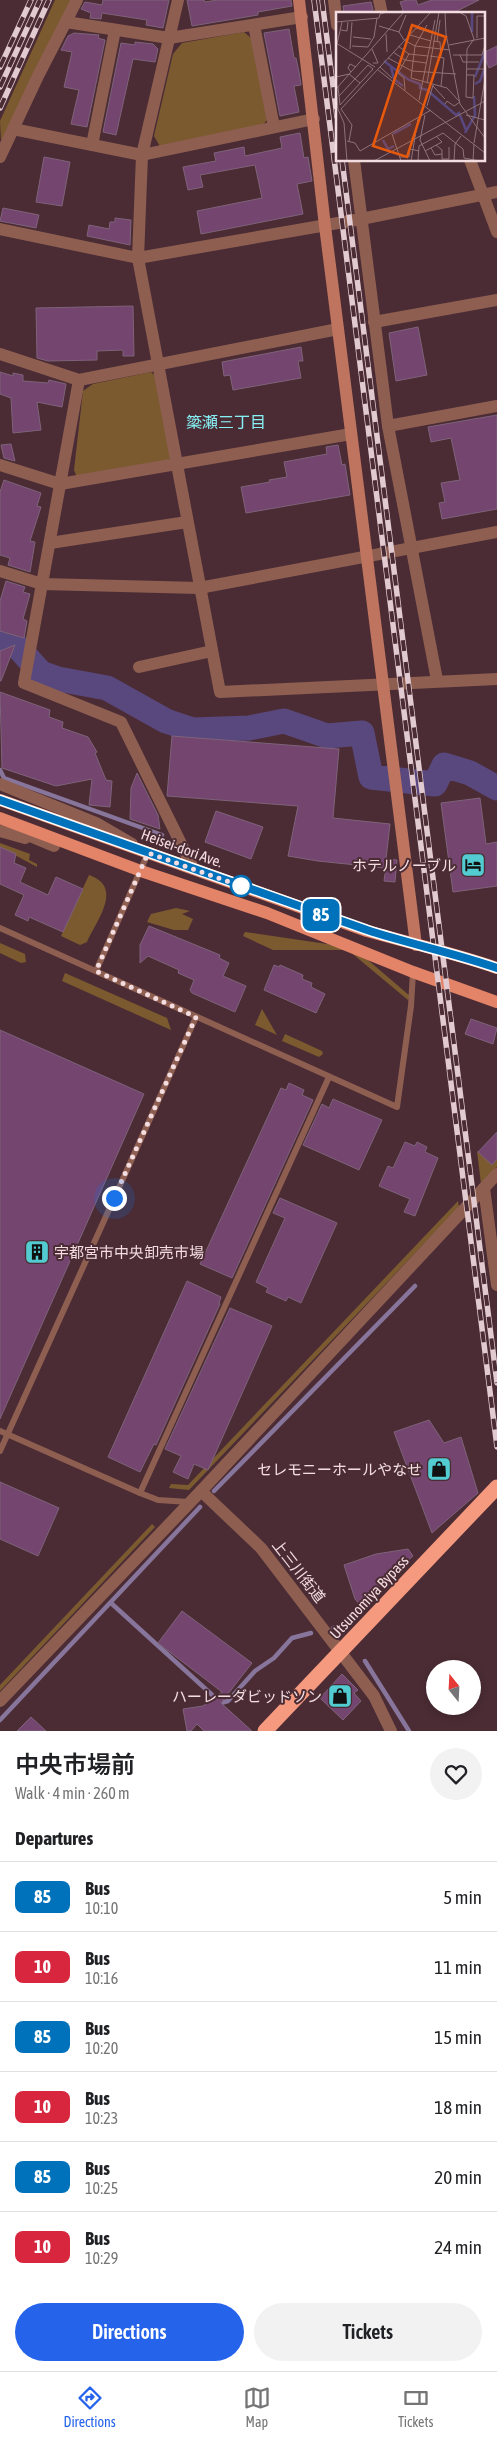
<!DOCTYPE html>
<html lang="en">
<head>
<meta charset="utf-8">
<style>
	:root { --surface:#fff; --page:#f2f2f2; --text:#202124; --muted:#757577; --line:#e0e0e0; --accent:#2563eb }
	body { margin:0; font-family:"Asap Condensed","Noto Sans JP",sans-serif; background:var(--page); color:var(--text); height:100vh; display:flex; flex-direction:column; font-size:19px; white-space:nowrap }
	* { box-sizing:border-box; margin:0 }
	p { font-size:16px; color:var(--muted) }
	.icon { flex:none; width:28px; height:28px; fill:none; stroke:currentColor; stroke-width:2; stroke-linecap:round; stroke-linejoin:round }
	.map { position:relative; height:1731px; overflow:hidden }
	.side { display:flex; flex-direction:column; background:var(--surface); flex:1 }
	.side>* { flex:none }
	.badge { padding:0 10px; border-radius:8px; font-size:18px; line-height:32px }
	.needle { width:32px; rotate:342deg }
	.fabs { position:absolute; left:426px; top:1660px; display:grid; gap:10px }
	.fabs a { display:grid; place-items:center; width:55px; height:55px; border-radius:50%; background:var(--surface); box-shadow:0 2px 8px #0003; font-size:25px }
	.you { position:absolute; width:25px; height:25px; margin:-12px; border:4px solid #fff; border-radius:50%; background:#1a73e8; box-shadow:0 0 0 8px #1a73e833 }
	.map>.badge { position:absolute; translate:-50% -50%; box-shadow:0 0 0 2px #fff }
	h2 { padding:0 15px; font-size:19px; line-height:45px }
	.round { display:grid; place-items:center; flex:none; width:52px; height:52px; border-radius:26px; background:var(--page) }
	.headline { display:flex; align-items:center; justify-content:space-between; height:85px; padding:0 15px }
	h1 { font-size:24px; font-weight:600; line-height:38px }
	.primary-button { display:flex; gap:10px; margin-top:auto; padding:10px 15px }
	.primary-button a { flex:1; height:58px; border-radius:30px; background:var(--accent); color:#fff; font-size:20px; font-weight:600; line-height:58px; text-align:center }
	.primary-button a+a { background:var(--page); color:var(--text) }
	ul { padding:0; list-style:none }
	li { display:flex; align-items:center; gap:15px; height:70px; padding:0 15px; border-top:1px solid var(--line) }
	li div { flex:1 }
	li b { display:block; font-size:19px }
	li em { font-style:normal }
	li .badge { min-width:55px; font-weight:700; text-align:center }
	.tabs { display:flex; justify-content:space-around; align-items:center; height:70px; border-top:1px solid var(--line); background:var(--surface); font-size:14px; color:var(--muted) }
	.tabs a { display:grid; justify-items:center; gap:2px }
	.tabs .selected { color:var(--accent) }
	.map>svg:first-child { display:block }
	.green { fill:#7c5a30 }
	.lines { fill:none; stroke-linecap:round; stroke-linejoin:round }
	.stream { stroke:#87759b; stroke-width:4.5 }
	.river { stroke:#59487d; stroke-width:25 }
	.building { fill:#74456f; stroke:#7e637a }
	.lane { stroke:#8e5f51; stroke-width:6 }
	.street { stroke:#8e5f51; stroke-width:12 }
	.secondary { stroke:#be745e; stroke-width:12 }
	.primary { stroke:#e38367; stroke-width:12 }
	.highway { stroke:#f69a7f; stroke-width:15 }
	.rail-casing { stroke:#e2cbd0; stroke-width:5.5 }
	.rail { stroke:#4b2c34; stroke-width:4; stroke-dasharray:11; stroke-linecap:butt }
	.line-casing { stroke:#fff; stroke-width:11 }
	.line { stroke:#0072bc; stroke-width:8 }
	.walk { stroke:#f3dde1; stroke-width:5; stroke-dasharray:0 9 }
	.stop-dot { fill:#fff; stroke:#0072bc; stroke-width:2.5 }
	.labels { text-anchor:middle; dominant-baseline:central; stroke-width:4; stroke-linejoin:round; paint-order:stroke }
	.street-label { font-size:15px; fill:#f3dde1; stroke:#4b2c34 }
	.poi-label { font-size:15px; fill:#f3dde1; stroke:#4b2c34; text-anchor:end }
	.neighbourhood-label { font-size:16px; fill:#86f1f5; stroke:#4b2c34 }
	.inset-river { fill:none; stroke:#59487d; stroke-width:2.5 }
	.inset-road { fill:none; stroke:#8e7379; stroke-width:1 }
	.view { fill:#e8590c; fill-opacity:0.15; stroke:#e8590c; stroke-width:2.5 }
	.inset-edge { fill:none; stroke:#f3dde1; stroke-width:2.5 }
</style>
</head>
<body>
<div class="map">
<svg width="497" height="1731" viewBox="0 0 497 1731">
	<rect width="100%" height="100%" fill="#4b2c34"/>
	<g class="green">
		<polygon points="55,0 72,0 6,136 1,140 0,121"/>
		<polygon points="244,32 251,38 267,120 262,126 161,148 154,136 173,54 182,43"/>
		<polygon points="151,372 158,379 171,457 167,463 77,477 74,470 83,391 93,384"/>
		<polygon points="0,843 30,854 29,860 37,864 37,867 0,847"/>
		<path d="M89,875C124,887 97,920 87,942L80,945L61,936Z"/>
		<polygon points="176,908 190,911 182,914 193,919 188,930 174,930 147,922 151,914"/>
		<polygon points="245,932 354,948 410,996 408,1000 348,950 273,950 243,936"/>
		<polygon points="0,943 25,954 26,962 21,963 0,953"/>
		<polygon points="65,973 167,1018 171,1030 62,981"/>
		<polygon points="262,1009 277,1035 255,1025"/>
		<polygon points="285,1034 322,1051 323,1054 319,1057 282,1041"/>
		<polygon points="477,1151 492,1164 497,1159 497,1167 481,1184"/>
		<polygon points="458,1201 459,1207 189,1490 169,1488 171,1484 188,1485"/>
		<polygon points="152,1524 155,1527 0,1691 0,1685"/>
	</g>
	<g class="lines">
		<g class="stream">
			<polyline points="0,770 4,778 162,835"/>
			<polyline points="214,1491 415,1286"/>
			<polyline points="111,1603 221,1703 228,1701 255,1671 274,1658 292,1638 311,1633"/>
			<polyline points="333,1628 342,1626"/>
			<polyline points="365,1661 409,1731"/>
			<polyline points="0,1720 200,1507"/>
		</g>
		<polyline class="river" points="0,643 15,644 41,673 58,679 107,688 166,721 193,730 249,728 284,721 327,736 362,733 371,777 435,784 444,765 470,773 497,788"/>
	</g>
	<g class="building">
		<polygon points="103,0 169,0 163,28 146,25 147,20 102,13 101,19 90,18 91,13 81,9 85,2 102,5"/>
		<polygon points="187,0 204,0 205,2 217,0 291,0 292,6 258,12 258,15 192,26"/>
		<polygon points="407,0 416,0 418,5 432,0 479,0 451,14 397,14 403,10 400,2"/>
		<polygon points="371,2 374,14 344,14 343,6"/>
		<polygon points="289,29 294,58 296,58 299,72 301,85 294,86 299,112 280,116 264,33"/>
		<polygon points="74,33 99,35 98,38 105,40 87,127 71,124 79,90 64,87 72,52 61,50 68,36"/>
		<polygon points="135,42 153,44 158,49 155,62 133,59 116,135 103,132 121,43 135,45"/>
		<polygon points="497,46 497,64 489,68 483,53"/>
		<polygon points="300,133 304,158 308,157 312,181 297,184 303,214 201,234 197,211 262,198 255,165 200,175 203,187 188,190 183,167 216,161 214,153 244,147 245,156 282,148 280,137"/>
		<polygon points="44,157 70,162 62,206 36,202"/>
		<polygon points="3,208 39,215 36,228 0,221"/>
		<polygon points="115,218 131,220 130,245 87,236 89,225 109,229 110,222 115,222"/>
		<polygon points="133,306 134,356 123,356 123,350 97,351 97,360 48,361 37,358 36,308"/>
		<polygon points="418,327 427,375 396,381 389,333"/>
		<polygon points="301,347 303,361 298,361 301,378 233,390 230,375 224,376 222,362"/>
		<polygon points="0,372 13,376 13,373 23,375 23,381 48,383 49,380 66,384 62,407 37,402 41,430 13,433 11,398 0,394"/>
		<polygon points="497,415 497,509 442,519 439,503 445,502 441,483 460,480 451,438 431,442 428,427"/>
		<polygon points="11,444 15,461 4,458 1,445"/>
		<polygon points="338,445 342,465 345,464 350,495 246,513 241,487 270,482 269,480 287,477 284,462 327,454 326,447"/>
		<polygon points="4,480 41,493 37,506 41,507 30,541 35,542 30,572 8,565 10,558 0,555 0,492"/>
		<polygon points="6,581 25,587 23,592 30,594 23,619 27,621 24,638 0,631 0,601"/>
		<polygon points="15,645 1,681 0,681 0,651"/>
		<polygon points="0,692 50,710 49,717 63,722 62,728 88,737 97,752 95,753 106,780 112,781 110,807 89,805 92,779 56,786 2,768"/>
		<polygon points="172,736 339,749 333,818 390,824 385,868 318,861 288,856 298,806 167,796"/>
		<polygon points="137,773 158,815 160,829 130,819 131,788"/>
		<polygon points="480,798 486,844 497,842 497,886 453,892 441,803"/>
		<polygon points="216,811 263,827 251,859 205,842"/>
		<polygon points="0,847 16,854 14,863 26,868 20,882 48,895 56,877 83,889 63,932 29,917 28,921 15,915 24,895 0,884"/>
		<polygon points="387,859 397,860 395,882 384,881"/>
		<polygon points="149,926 220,955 219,958 229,963 223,976 246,986 235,1012 192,993 190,990 194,980 178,973 179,970 148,956 140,963 140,945"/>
		<polygon points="274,965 279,967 280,965 303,975 302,979 312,983 311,987 325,994 316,1013 264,990"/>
		<polygon points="471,1019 497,1028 493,1044 465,1034"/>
		<polygon points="0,1030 144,1094 0,1419"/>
		<polygon points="289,1083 304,1090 302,1095 313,1100 232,1278 200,1264 281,1088 286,1090"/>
		<polygon points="333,1099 382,1120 359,1170 303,1145 322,1104 329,1108"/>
		<polygon points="497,1132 497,1159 492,1165 478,1152"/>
		<polygon points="405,1142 415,1146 417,1142 427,1147 425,1152 438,1158 415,1216 404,1212 410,1199 379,1186 388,1166 393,1168"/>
		<polygon points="280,1198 337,1223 301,1303 288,1297 286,1301 266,1292 268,1288 256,1282 285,1218 273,1213"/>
		<polygon points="187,1281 221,1297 219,1303 220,1304 156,1445 154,1444 140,1472 108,1457"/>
		<polygon points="230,1308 272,1326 208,1470 194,1464 188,1479 173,1472 181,1456 165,1449"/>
		<polygon points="429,1420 444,1443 461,1437 478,1493 432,1533 394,1432"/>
		<polygon points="0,1482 59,1508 38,1556 0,1539"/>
		<polygon points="408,1549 413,1556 360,1605 355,1599 344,1565 376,1554"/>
		<polygon points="182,1611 252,1663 221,1703 252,1731 204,1731 197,1724 191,1731 187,1731 183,1709 203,1706 222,1692 158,1643"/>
		<polygon points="342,1674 358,1690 354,1693 361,1701 343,1720 320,1698"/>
		<polygon points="31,1717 46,1731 17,1731"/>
	</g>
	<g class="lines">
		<g class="lane">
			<polyline points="0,928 397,1107 411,1006 413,972"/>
			<polyline points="96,971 148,853"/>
			<polyline points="0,1431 140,1493 158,1500 189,1502"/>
			<polyline points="0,1451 196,1017"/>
			<polyline points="140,1493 329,1077"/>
		</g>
		<g class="street">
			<polyline points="178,0 142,155 138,258 220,692 497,679"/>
			<polyline points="334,0 337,25"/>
			<polyline points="379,0 382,14"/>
			<polyline points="66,22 169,38 302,17"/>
			<polyline points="254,25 274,127"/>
			<polyline points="13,129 142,155 314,119"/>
			<polyline points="92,145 115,30"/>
			<polyline points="0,157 38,76 77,0"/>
			<polyline points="354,160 388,426 437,680"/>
			<polyline points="470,160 497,232"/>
			<polyline points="0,229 138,258 361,219 497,192"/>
			<polyline points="374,322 497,300"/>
			<polyline points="0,354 79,380 338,329"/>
			<polyline points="79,380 24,683 121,722 193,868"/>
			<polyline points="388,426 497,406"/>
			<polyline points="0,465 60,484 351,434"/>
			<polyline points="50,543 187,522"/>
			<polyline points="0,571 42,584 199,588 497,532"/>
			<polyline points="139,667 212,651"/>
			<polyline points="0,784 96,823 132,844"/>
			<polyline points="0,831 25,838"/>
			<polyline points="18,831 54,846"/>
			<polyline points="484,1188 497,1285"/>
			<polyline points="201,1491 261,1548 374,1696 391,1731"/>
			<polyline points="0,1701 201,1491 497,1174"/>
		</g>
		<polyline class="secondary" points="299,0 325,226 416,945"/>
		<g class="primary">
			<path d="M0,800L367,931C410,943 454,953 497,968"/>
			<polyline points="0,818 141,871 267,913 413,972 497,1002"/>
		</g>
		<polyline class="highway" points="265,1731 497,1487"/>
		<defs>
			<g id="rail">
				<polyline points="314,0 497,1447"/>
				<polyline points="322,0 337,117"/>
				<polyline points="0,67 31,0"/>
				<polyline points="0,87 40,0"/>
				<polyline points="0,108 49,0"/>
				<polyline points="342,160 497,1383"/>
			</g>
		</defs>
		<use href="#rail" class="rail-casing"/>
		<use href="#rail" class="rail"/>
	</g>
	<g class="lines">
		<defs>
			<path id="line" d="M0,800L367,930C410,944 454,953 497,968"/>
		</defs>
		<use href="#line" class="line-casing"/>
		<use href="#line" class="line"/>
		<polyline class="walk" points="114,1198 196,1017 96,971 148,853 241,886"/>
	</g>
	<defs>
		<symbol id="hotel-square" viewBox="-11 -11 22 22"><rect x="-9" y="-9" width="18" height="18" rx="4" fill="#52ccd1" stroke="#4b2c34"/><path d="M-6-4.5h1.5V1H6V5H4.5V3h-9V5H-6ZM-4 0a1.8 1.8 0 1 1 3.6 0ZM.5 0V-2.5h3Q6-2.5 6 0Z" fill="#111"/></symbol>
		<symbol id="building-square" viewBox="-11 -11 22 22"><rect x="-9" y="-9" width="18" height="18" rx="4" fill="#52ccd1" stroke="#4b2c34"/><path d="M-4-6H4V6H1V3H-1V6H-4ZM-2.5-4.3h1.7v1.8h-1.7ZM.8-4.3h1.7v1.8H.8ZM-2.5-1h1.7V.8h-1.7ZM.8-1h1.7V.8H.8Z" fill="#111"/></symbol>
		<symbol id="shop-square" viewBox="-11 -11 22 22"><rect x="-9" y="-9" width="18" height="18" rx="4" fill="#52ccd1" stroke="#4b2c34"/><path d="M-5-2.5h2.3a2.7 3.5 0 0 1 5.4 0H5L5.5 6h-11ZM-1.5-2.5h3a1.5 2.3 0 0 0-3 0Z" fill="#111"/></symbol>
	</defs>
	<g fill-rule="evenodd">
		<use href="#hotel-square" x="459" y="851" width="28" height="28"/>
		<use href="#building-square" x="23" y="1238" width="28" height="28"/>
		<use href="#shop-square" x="425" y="1455" width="28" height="28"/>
		<use href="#shop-square" x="326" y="1682" width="28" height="28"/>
	</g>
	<circle class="stop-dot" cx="241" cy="886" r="10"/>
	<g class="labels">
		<g class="street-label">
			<text transform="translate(182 848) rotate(20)">Heisei-dori Ave.</text>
			<text transform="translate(299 1571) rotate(52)">上三川街道</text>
			<text transform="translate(369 1597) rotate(-47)">Utsunomiya Bypass</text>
		</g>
		<g class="poi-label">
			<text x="456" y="865">ホテルノーブル</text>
			<text x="54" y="1252" text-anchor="start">宇都宮市中央卸売市場</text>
			<text x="422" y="1469">セレモニーホールやなせ</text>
			<text x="322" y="1696">ハーレーダビッドソン</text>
		</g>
		<g class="neighbourhood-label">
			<text x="226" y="422">簗瀬三丁目</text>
		</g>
	</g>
	<g transform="translate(336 12)">
		<rect width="149" height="149" fill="#4b2c34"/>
		<path class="inset-river" d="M136,20V0M48,49L73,68L84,72V76L91,78L120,103L123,101L130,118M55,55L58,67L67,74M139,65L149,40M139,72L144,69L148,58M129,121L139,103L138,84M57,122L75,112M47,128L52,137L58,134"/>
		<path class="inset-road" d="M109,0L110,22L124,92L149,126M123,0L130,4L138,27L131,37L130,85L137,86L138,63H131M70,3L63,20L68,28L79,34L114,38M0,10L43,6L44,2L51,0M91,13L79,34L75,66L111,76L123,89M43,14L63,20M80,16L96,21M5,18L11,19L12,10M50,22L51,40M74,23L95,29M17,25L35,27M141,26V4H149L148,0M97,29L104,30L105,46M101,30L104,8M0,31L39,55M1,32L6,10M113,33L149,26M16,34L32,35L38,25L41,6M62,34L73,42L92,44M14,37L16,10M36,37L42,51H37M57,40L69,48L90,51M117,43H146L149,33M124,43L127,50H143M94,44L108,46L105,74M52,46L76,59L120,62M44,55L56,66M131,57H149M42,58L149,141M15,60L12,56L14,52L20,55M0,65L13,62L24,71M91,71L103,0M97,74L109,87M2,75L4,93L37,57L32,53M0,77L68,0M0,78L2,97L8,111L11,149M69,78L68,66L62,61L73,42M3,84L32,53M83,88L99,8M109,92L111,89L118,94L124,90M91,94L97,73M89,103L84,128L94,149M130,103L149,108M56,122L65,149M11,129L19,131L24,139L95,98M13,129L16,113L5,97L95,0M138,131L149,67M100,133L106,138V147M95,136L99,143L106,142M89,139L106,130L101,125M64,145H73L74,137L83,139M106,147H113V135M38,149L149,89M75,149L82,107M82,149L83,134L107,121L127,137L128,146L144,149M118,149L119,132L125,124M137,149L138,132"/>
		<path class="view" d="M76,13L110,25L71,145L37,134Z"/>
		<rect width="149" height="149" class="inset-edge"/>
	</g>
</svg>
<div class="fabs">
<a><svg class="needle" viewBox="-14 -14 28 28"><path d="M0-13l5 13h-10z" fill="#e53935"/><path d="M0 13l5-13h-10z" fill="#757577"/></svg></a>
</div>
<div class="you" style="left:114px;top:1198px"></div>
<b class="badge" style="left:321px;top:915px;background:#0072bc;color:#fff">85</b>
</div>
<section class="side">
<div class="headline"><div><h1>中央市場前</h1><p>Walk · 4 min · 260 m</p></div><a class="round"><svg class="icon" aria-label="heart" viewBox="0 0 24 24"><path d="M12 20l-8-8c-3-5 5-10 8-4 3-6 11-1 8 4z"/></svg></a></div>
<h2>Departures</h2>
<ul>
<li><span class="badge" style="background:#0072bc;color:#fff">85</span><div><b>Bus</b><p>10:10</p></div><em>5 min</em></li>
<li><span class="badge" style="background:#d7263d;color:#fff">10</span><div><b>Bus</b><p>10:16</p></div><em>11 min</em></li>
<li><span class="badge" style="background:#0072bc;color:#fff">85</span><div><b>Bus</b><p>10:20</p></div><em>15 min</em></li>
<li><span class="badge" style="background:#d7263d;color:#fff">10</span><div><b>Bus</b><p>10:23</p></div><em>18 min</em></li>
<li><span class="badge" style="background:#0072bc;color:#fff">85</span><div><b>Bus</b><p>10:25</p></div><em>20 min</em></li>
<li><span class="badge" style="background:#d7263d;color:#fff">10</span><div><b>Bus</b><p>10:29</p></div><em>24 min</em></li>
</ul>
<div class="primary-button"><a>Directions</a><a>Tickets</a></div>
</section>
<nav class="tabs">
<a class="selected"><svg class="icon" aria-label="directions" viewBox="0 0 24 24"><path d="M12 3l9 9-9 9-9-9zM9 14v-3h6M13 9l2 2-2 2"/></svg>Directions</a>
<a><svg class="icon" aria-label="map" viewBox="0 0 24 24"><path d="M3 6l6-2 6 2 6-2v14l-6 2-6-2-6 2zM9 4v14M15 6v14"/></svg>Map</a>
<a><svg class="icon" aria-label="tickets" viewBox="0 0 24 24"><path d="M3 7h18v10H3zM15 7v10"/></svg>Tickets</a>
</nav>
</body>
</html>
